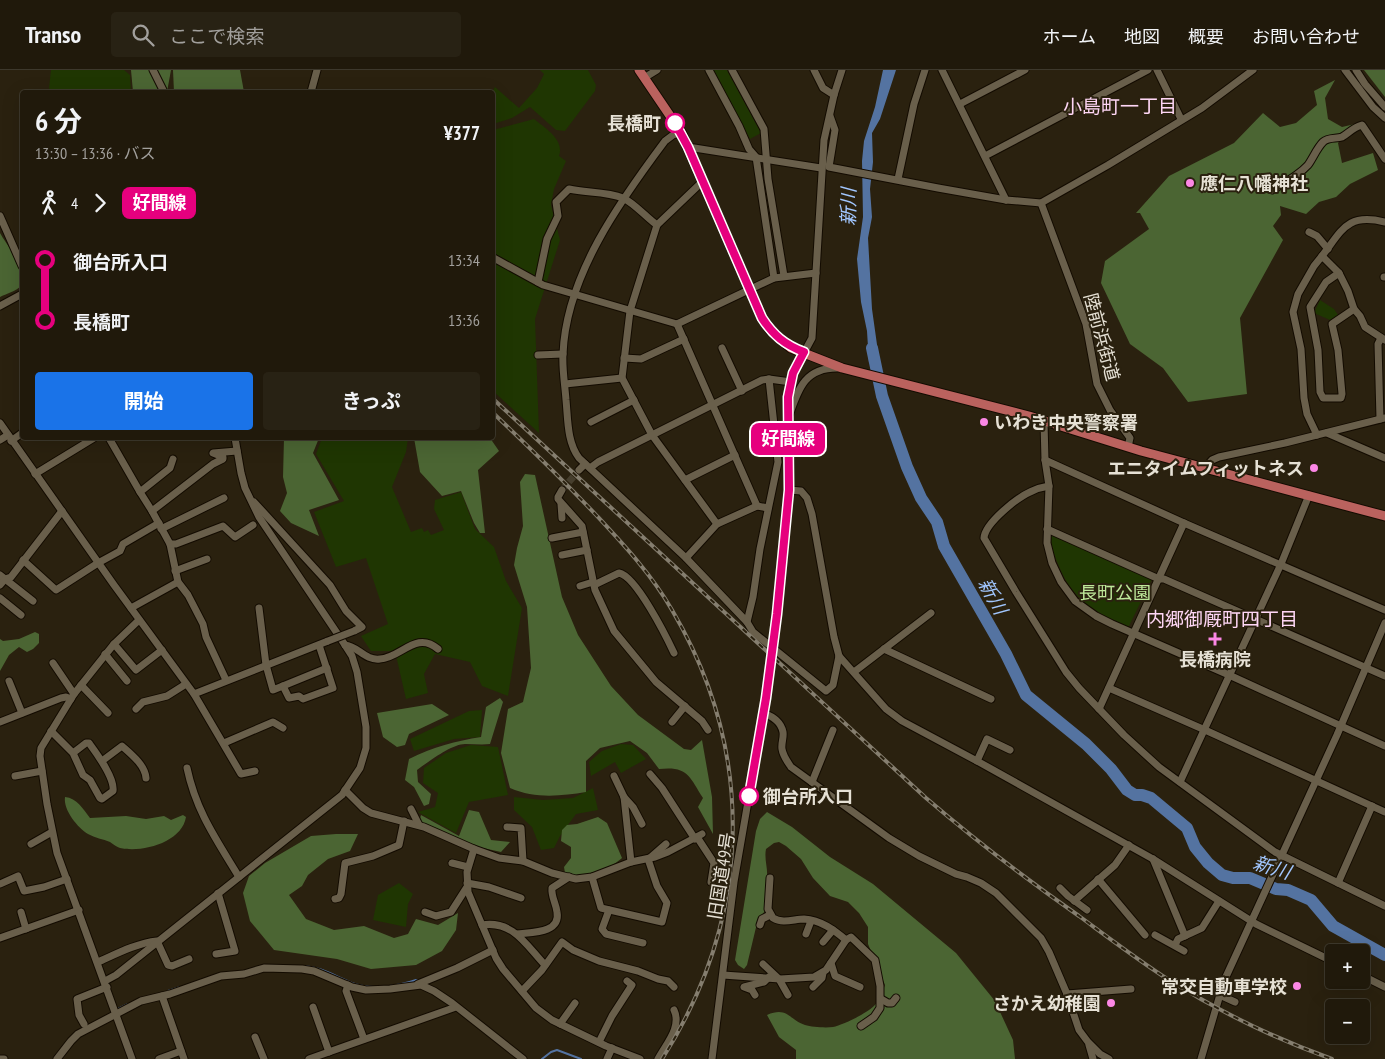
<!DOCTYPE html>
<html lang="ja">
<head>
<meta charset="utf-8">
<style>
	:root { --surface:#20190b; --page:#282214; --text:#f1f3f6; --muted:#a2a09d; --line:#3d382c; --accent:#1a73e8 }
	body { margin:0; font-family:"PT Sans Narrow","Noto Sans JP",sans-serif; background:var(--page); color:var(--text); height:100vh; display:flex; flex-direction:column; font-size:19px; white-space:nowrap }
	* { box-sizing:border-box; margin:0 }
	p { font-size:16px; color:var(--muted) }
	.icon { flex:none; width:28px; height:28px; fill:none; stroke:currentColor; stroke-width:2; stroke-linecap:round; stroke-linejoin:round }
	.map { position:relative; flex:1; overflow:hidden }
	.details { position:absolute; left:20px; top:20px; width:475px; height:350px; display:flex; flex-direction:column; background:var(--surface); border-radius:5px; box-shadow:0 5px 20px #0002,0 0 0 1px var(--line) }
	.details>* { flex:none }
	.badge { padding:0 10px; border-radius:8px; font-size:18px; line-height:32px }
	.tools { position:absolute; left:1325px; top:874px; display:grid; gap:10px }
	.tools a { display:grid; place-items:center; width:45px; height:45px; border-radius:5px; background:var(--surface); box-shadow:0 5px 20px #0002,0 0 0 1px var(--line); font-size:25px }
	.map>.badge { position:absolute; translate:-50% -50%; box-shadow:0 0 0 2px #fff }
	.legs { display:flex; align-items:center; gap:8px; height:55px; padding:0 15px; font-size:16px }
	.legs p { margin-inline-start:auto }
	.overview { display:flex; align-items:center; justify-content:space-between; height:85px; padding:0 15px }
	h1 { font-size:28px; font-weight:700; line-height:38px }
	.cta { display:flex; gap:10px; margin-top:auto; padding:10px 15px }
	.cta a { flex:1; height:58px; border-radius:5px; background:var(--accent); color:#fff; font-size:20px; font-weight:700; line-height:58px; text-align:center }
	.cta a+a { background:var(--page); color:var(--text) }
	ul { padding:0 15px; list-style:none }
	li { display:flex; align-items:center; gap:18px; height:60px; font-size:19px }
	li i { display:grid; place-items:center; width:8px; height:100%; margin:0 6px; background:currentColor }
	li i::after { content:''; width:12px; height:12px; margin:-6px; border:4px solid; border-radius:50%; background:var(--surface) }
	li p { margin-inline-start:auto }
	li:first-child i { background:linear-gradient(#0000 50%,currentColor 0) }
	li:last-child i { background:linear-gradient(currentColor 50%,#0000 0) }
	header { display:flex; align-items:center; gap:30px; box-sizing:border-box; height:70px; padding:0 25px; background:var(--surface); border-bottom:1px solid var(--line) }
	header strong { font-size:24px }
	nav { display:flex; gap:28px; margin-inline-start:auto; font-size:18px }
	.search { width:350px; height:45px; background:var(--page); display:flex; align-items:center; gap:12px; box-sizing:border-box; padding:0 18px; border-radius:5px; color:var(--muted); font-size:19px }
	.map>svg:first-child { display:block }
	.green { fill:#1f3602 }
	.forest { fill:#4b6533 }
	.water { fill:#5473a1 }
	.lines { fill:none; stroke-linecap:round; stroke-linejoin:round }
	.stream { stroke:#5473a1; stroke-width:2 }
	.river { stroke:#5473a1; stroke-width:12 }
	.minor-tunnel { stroke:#463e2d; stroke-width:7; stroke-dasharray:7 3.5; stroke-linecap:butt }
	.minor-casing { stroke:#130b00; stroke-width:9 }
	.major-casing { stroke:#130b00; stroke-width:11 }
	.minor { stroke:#695f4b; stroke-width:7 }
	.major { stroke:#ba625e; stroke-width:9 }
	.rail-casing { stroke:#857e6f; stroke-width:4 }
	.rail { stroke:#2a210f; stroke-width:2; stroke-dasharray:5.5; stroke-linecap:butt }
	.minor-bridge-casing { stroke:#130b00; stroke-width:9; stroke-linecap:butt }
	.minor-bridge { stroke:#695f4b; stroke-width:7 }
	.line-1-casing { stroke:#fff; stroke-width:11 }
	.line-1 { stroke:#e6007e; stroke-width:8 }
	.stop-1-dot { fill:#fff; stroke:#e6007e; stroke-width:2.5 }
	.poi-dot { fill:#fb87e5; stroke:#2a210f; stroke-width:2 }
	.labels { text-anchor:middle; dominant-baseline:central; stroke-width:4; stroke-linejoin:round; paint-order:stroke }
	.stop-label { font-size:18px; font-weight:bold; fill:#e6e1d5; stroke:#2a210f; text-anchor:end }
	.poi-label { font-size:18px; font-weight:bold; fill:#e6e1d5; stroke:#2a210f; text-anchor:end }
	.street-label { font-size:18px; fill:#e6e1d5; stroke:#2a210f }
	.park-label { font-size:18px; fill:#bee89a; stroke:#2a210f }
	.neighbourhood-label { font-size:19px; fill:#fed6f5; stroke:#2a210f }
	.water-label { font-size:19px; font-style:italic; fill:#a1c6fe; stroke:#2a210f }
</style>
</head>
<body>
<header>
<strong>Transo</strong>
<div class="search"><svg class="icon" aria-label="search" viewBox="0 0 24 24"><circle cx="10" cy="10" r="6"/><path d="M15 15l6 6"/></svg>ここで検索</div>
<nav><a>ホーム</a><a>地図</a><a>概要</a><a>お問い合わせ</a></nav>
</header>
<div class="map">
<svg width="1385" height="989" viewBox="0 0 1385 989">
	<rect width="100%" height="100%" fill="#2a210f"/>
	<g class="green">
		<polygon points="51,0 124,0 130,5 131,22 51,22 49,18"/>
		<polygon points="540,0 588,0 596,15 595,21 565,61 556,60 530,37 512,48 493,54 492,22 495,17 519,38 537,18 544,4"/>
		<polygon points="713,0 727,0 761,63 750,69"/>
		<path d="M534,49C545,58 565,70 559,86L566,91L554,119L551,135L560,170L535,249L539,363L493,321V60Z"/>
		<polygon points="1320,230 1334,239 1338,245 1330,250 1314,243"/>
		<polygon points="322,368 408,368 406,382 392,417 411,462 422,458 424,462 428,460 431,465 444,460 434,439 435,430 461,422 475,459 494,477 506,511 522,538 508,626 482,616 470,592 435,584 424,604 428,623 406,629 395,581 371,581 361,566 388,554 366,488 336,497 314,442 344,431 316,384"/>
		<path d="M1054,465L1152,509L1128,558C1095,542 1072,530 1058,494C1054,484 1051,477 1051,467Z"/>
		<polygon points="482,640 480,667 454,669 414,681 410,669 469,641"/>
		<polygon points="621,674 633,675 646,689 621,703 615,692 591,706 589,692 602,681"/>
		<polygon points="471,675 498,677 508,725 469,732 456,763 418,742 435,737 438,723 423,713 424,698 446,683"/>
		<polygon points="593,718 598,740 576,744 560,766 554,778 541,780 532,757 514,740 514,727 543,730 573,728"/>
		<polygon points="399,813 413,824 408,834 406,857 373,850 378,825"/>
	</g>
	<g class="forest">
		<polygon points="131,0 171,0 167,22 133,22"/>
		<polygon points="173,0 240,0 244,22 174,22"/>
		<polygon points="1364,0 1385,0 1385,27"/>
		<polygon points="1335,10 1325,28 1328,49 1342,57 1355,54 1338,73 1342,93 1373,83 1378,100 1350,114 1336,127 1319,132 1306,144 1280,136 1281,145 1273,156 1283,170 1240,248 1247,324 1188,332 1163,298 1130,274 1101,213 1105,191 1149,159 1140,143 1136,143 1169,106 1234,73 1263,43 1280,57 1296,53 1317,35 1314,21"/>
		<path d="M0,163C6,174 31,204 21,216C16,221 6,224 0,227Z"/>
		<polygon points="284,368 319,368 313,383 339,430 309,440 319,466 291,453 280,441 287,423 283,407"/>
		<polygon points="414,368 490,368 499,381 478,400 485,463 480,463 474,453 461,421 442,426 420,402"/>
		<path d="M525,404L535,405L562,527L578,565L611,616L638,645L684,679L691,680L702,670L712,727L713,764L698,737L703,728C689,706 688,696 659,699L647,683L630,671L600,678L586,691V722C561,726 535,729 510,718L501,683L508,639L523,632L531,598L527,537L514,495L517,478L523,456L520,412Z"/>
		<polygon points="35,562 39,564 39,573 33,579 27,582 19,577 9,585 0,601 0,569 3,571 19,569"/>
		<path d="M500,628L503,632L490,674C482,675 474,674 466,674C453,673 428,692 417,700L418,712L431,724L429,734L424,736L414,717L405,710L409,689C433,677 456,671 481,667L486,637Z"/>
		<polygon points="432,634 449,645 409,664 405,675 397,677 383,667 377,643"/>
		<path d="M65,727C77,728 83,739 90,748L126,746L146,749L164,746L171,750L183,745L186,747C182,772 143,783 120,778C117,777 113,774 110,772C103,769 95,768 88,764C78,758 63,740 65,727Z"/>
		<polygon points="469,740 479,742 491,770 510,772 501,782 465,774 419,752 421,745 459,766"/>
		<path d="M767,742L792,757L830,787L873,814L956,883L995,931L1013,970L1015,989H796V980L779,967L767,945C788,936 789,950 805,955C812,957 825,958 833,957C843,955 867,943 874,936C880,930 882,923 885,915L868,874V857L859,843L848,832L830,826L813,808L801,789L786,776L779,772L774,773L766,779C764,789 768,798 767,808C766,819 766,830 765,841L758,849L747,895L744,899L738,895L735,890L756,761L760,749Z"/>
		<path d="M598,747L607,753L622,788C613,796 594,806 581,806C576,806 570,804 565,803L564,797L571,788V777L561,771L562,760L567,755L577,754Z"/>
		<polygon points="336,764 358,764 350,781 328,789 308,805 302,816 289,825 306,849 334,860 364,856 394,868 408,864 416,849 438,855 458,843 456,860 442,881 416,895 371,899 337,889 274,880 250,851 243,823 249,806 265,793 311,766"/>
	</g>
	<polygon class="water" points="883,0 896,0 880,49 872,63 873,92 870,119 872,147 868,168 872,239 880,296 869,293 867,261 861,232 857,189 863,147 862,91 864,71 875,37"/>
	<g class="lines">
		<g class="stream">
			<path d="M304,896C322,897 338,908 355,914C373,920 399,916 416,910L420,911"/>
			<polyline points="168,921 180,917"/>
			<polyline points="116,940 128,934"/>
			<polyline points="542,989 551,982 557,980 581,989"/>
		</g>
		<polyline class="river" points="872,278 882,326 907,397 921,428 937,452 944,476 1006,584 1026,625 1086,674 1111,699 1127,720 1135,725 1142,725 1151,728 1187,758 1195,777 1208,793 1222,805 1233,808 1250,808 1276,819 1288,820 1311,830 1333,856 1385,885"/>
		<polyline class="minor-tunnel" points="562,420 579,400"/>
		<defs>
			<g id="minor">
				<polyline points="153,0 164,22"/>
				<polyline points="709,0 739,56 749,79 756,87 774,208"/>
				<polyline points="732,0 764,59 768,109 784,206"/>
				<polyline points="814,0 823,18 834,25"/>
				<polyline points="942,0 1006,130"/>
				<polyline points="1157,0 1181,49"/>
				<polyline points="1345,0 1373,37 1385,48"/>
				<polyline points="1356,0 1365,14 1385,37"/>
				<polyline points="644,8 657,0"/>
				<polyline points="311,22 317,0"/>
				<polyline points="960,34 1025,0"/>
				<polyline points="830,46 835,60 829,97 938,118 1006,130 1041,133 1108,95 1202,38 1253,0"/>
				<path d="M681,62L673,65L665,71C620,131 566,206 563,284C562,299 565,315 566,330C568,350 567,372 579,388L686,488L747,552"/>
				<polyline points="688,77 821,98"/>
				<polyline points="985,86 1148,0"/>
				<polyline points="898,109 914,34 925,0"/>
				<polyline points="703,111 657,155 630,241 622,308 652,365 717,454"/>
				<path d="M1272,120C1284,113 1298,106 1308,95C1313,88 1317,78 1323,72C1328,67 1336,69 1342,67C1349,63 1352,58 1362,55L1385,89"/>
				<polyline points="1041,133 1086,254 1097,314 1110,340 1130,368 1128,377"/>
				<polyline points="0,146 22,196"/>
				<polyline points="1309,162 1317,166 1328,179"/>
				<path d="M1322,186C1343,159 1347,143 1385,152"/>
				<polyline points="492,187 543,215 677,254 774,208 816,203"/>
				<polyline points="1339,203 1326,212 1310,237 1318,280 1320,322 1323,328 1341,328 1342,324 1338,280 1332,254 1354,239"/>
				<polyline points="1384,207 1385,207"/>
				<path d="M538,212L547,169L558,146L556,132L569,119C586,123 606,121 623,128C634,133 647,148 657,155"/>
				<polyline points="0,236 22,224"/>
				<polyline points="677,254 757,436"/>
				<polyline points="722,278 742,321"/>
				<polyline points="538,285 563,284"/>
				<polyline points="624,288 641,289 684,269"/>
				<polyline points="769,309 778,392 760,479 753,527 747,552 753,562 826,621 833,615 839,586 834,567 812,444 807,428 801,421 789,420"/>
				<polyline points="565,314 622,308"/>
				<path d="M790,343C799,317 806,298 837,298"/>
				<polyline points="1380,349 1378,274 1381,268"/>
				<polyline points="591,352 634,330"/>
				<polyline points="1044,352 1045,390 1049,416 1047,473 1052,493 1061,512 1075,531 1096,546 1112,554 1229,605 1385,676"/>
				<polyline points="0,353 114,515 194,624 328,571"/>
				<polyline points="1327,363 1385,388"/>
				<polyline points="1317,365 1307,344 1304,328 1301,279 1293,242 1298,224 1314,196 1322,186 1339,203 1348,221 1354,239 1360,246 1365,257 1385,270"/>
				<polyline points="109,368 140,422"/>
				<polyline points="0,370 8,365"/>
				<polyline points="11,371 22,363"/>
				<polyline points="173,389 170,398 140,422 152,441 170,474 178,512 188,525 203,554 206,567 226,610"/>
				<polyline points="1045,390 1184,453 1385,540"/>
				<polyline points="1206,397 1212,390 1219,387 1285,373 1385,348"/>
				<polyline points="590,398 598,392 762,310 769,309 791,312"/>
				<polyline points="579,400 585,394"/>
				<polyline points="35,404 94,368"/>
				<polyline points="685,410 735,385"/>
				<path d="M1049,416C1042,417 1036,419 1030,422C1017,428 985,453 984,468L1016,522L1066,602L1079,618L1124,665L1159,697L1275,782L1385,836"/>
				<polyline points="562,420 558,427 558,429 582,456 595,520 614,561 656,612 702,651 708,660"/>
				<polyline points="254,432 330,515 346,541 362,557 354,561"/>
				<polyline points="561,434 562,448"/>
				<polyline points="152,441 213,394 223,389 223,387 213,383 237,381"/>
				<polyline points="161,459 224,428"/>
				<polyline points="1047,459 1159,509 1164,509 1385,606"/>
				<polyline points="552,468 583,462"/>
				<polyline points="170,474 176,474 223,456 235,467 253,455"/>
				<polyline points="562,485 587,480"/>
				<polyline points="686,488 717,454 757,436 768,438"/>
				<polyline points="23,490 56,520 98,493 120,481 123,474 159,453"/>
				<polyline points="175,501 207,489"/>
				<polyline points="0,505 33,531"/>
				<polyline points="0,515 5,509 11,507 62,441"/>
				<path d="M594,515L619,503C636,506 666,566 674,583"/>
				<polyline points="580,516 593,512"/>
				<polyline points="0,528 21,545"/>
				<polyline points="131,538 178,512"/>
				<polyline points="259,538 266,595 273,620 327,598"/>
				<polyline points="777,544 789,420 788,327 793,303 812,268 824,70 834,25 842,0"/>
				<polyline points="114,574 136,600 162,580"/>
				<path d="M345,575C358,576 365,591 380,589C401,588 416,560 438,579"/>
				<polyline points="884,579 991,629"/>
				<polyline points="105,584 127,611"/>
				<polyline points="839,586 886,639 902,651 977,691 1153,789 1256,854 1334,892"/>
				<polyline points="53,593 74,624"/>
				<polyline points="854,602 931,543"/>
				<polyline points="9,611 22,643"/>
				<polyline points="81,615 108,643"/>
				<polyline points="283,616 289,628 299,626 303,629 333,618 319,575"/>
				<polyline points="1109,618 1205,660 1385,742"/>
				<polyline points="194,624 241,704 255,701"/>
				<polyline points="136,639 143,632 167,626 186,614"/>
				<polyline points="1099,639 1184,453"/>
				<path d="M763,643C772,646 781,652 783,662C784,668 781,673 782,679C783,686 787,691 791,697L889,768L919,786L956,804L967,807L981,813L996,823L1041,868L1049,882L1067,924L1079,960L1088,972L1100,984L1109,989"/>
				<polyline points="0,652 61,628 66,627 71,629"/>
				<polyline points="672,652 685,636"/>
				<path d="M51,661L73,683L83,705L90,710L100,728L102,729L113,721C115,708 97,684 89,673H86L73,683"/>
				<polyline points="224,673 273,652 283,658"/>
				<path d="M102,691L122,676C131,684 145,695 146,708"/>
				<polyline points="977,691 987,669 1010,680"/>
				<path d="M187,698C196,741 216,769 239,807"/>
				<polyline points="650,704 662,718 695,769"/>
				<polyline points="15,706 42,701"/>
				<polyline points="614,706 624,727 631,792"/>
				<polyline points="812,712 833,660"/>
				<polyline points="1180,712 1281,494 1309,425"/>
				<polyline points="345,720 363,738 371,743 424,757 474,779"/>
				<polyline points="624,727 633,737 642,754"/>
				<polyline points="411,739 419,755"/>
				<polyline points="507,757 521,758 523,791"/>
				<polyline points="697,767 714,793 711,812"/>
				<polyline points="31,774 52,762"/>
				<polyline points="650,788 666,774"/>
				<polyline points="1153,789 1185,866"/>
				<polyline points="452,793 468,797"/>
				<polyline points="592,807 601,838 662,852 667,833 657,816 648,789"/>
				<path d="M770,808L768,839L773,848C783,854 794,849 804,849C821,850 834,860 846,870"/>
				<polyline points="1098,809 1145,865"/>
				<polyline points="467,813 489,817 521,828"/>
				<polyline points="1338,813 1372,736"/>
				<polyline points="0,814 18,806 24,821 44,817 67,809"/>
				<polyline points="1060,818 1068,826 1087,840"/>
				<polyline points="335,829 339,828 341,824 345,793 373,786 399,775 404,751"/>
				<polyline points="1074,831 1115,795 1129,775"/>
				<polyline points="609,840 602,859 606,864 643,873"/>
				<polyline points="21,842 26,859"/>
				<polyline points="425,842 436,846 451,842 467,817"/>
				<path d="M482,855C513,850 526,875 545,895"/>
				<polyline points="760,855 762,849 770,845"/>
				<path d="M517,864C530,862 561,864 557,842C556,833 551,827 552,818L569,807"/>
				<polyline points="806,864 811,851"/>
				<polyline points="1155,865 1184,881"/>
				<polyline points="0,868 79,840"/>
				<polyline points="823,872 833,860"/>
				<polyline points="1175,875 1178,869 1202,858 1219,831"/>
				<polyline points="216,884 235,881 218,823"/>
				<path d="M98,892C116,884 137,873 157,871L168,895L172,896L189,889"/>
				<polyline points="831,893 835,906 860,917"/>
				<polyline points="763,894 779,909 788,925"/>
				<polyline points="723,905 780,909 814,907 826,900 846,870 851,867 875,890 880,916 880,938 874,947 861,956"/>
				<polyline points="1361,905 1385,917"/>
				<polyline points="105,911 116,905 342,725 360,698 366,678 366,657 357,602 352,586 345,575 259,447 245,418 241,403 235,368"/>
				<polyline points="418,914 457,898 493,880"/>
				<polyline points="348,915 346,921 364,969"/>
				<polyline points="813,917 822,908 823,903"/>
				<polyline points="522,921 542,900 562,872 573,880 599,891 638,901 658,909 668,911 674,917"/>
				<polyline points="1067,924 1131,919"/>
				<polyline points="755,925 752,920 744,917 764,912 769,907"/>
				<polyline points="162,926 184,989"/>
				<polyline points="1224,927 1235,932"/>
				<polyline points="881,929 888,933 892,933 896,928"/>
				<polyline points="313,937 329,982"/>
				<polyline points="84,954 79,945 77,929 107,917"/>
				<polyline points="560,954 575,933"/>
				<polyline points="255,967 264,989"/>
				<polyline points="599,972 612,946 632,915 627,911"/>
				<polyline points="1089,975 1093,989"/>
				<polyline points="0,989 4,989"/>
				<polyline points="57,989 71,971 78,964 141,931 170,924 221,906 244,904 264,898 302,899 314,901 352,917 366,920 390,919 421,915 434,921 452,933 523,989"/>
				<polyline points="132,989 57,783 47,734 40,686 41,678 74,624 114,574 139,550"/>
				<polyline points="159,989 181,981"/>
				<polyline points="309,989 456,937"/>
				<polyline points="607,989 612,978"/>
				<polyline points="640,989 606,976 552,950 536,938 503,899 496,888 468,822 467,802 474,779 499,788 523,791 552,803 576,809 592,807 631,792 655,787 668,782 702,764"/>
				<path d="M658,989C666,974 682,957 674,940"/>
				<polyline points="712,989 734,812 766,628"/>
				<polyline points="1201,989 1224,911 1337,665 1385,553"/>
			</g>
			<polyline id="major" points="639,0 681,62 762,248 771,261 791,278 842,298 1029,346 1141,381 1385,446"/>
		</defs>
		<use href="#minor" class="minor-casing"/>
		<use href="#major" class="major-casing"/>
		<use href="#minor" class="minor"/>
		<use href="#major" class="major"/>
		<defs>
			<g id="rail">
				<path d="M492,328L926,728C975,770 1026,809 1079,846C1109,868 1138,890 1169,910C1220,942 1276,969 1332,989"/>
				<path d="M492,342C528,376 563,410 597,446C624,475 652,505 672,540C757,684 752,848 662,989"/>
			</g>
		</defs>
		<use href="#rail" class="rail-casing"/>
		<use href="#rail" class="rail"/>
		<defs>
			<g id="minor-bridge">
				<polyline points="328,571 354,561"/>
				<polyline points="766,628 777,544"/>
			</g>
		</defs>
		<use href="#minor-bridge" class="minor-bridge-casing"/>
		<use href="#minor-bridge" class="minor-bridge"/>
	</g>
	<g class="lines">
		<defs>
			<path id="line-1" d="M675,53L688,77L762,248C773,265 785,275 804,282L793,303L788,327L789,420L777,544L766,628L749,726"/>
		</defs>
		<use href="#line-1" class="line-1-casing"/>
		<use href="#line-1" class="line-1"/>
	</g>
	<g class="stop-1-dot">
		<circle cx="675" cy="53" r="9"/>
		<circle cx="749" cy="726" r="9"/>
	</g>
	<g class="poi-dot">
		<circle cx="1190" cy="113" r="5"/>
		<circle cx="984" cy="352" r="5"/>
		<circle cx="1314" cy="398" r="5"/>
		<path d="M1212.5 561.5h5v5h5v5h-5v5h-5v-5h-5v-5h5z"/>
		<circle cx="1297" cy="916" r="5"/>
		<circle cx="1111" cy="933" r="5"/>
	</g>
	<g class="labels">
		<g class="stop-label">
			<text x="661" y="53">長橋町</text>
			<text x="763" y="726" text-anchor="start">御台所入口</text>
		</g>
		<g class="poi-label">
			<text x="1200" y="113" text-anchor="start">應仁八幡神社</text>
			<text x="994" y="352" text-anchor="start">いわき中央警察署</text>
			<text x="1304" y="398">エニタイムフィットネス</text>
			<text x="1215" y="589" text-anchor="middle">長橋病院</text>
			<text x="1287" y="916">常交自動車学校</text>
			<text x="1101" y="933">さかえ幼稚園</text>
		</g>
		<g class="street-label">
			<text transform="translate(1102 267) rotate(75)">陸前浜街道</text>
			<text transform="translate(721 806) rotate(-81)">旧国道49号</text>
		</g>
		<g class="park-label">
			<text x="1115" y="522">長町公園</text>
		</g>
		<g class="neighbourhood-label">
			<text x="1120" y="36">小島町一丁目</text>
			<text x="1222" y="549">内郷御厩町四丁目</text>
		</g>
		<g class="water-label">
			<text transform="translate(848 137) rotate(-89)">新川</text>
			<text transform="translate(993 526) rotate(61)">新川</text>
			<text transform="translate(1272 797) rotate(17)">新川</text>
		</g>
	</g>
</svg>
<div class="tools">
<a>+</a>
<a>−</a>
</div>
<b class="badge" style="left:788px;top:369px;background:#e6007e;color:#fff">好間線</b>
<section class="details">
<div class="overview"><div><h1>6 分</h1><p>13:30 – 13:36 · バス</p></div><b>¥377</b></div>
<div class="legs"><svg class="icon" aria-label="walk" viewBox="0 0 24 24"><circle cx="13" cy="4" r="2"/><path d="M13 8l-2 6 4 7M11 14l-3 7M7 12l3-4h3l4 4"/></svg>4<svg class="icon" aria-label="forward" viewBox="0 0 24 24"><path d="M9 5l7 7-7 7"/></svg><b class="badge" style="background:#e6007e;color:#fff">好間線</b></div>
<ul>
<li><i style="color:#e6007e"></i><b>御台所入口</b><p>13:34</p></li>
<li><i style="color:#e6007e"></i><b>長橋町</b><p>13:36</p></li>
</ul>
<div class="cta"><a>開始</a><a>きっぷ</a></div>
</section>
</div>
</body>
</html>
